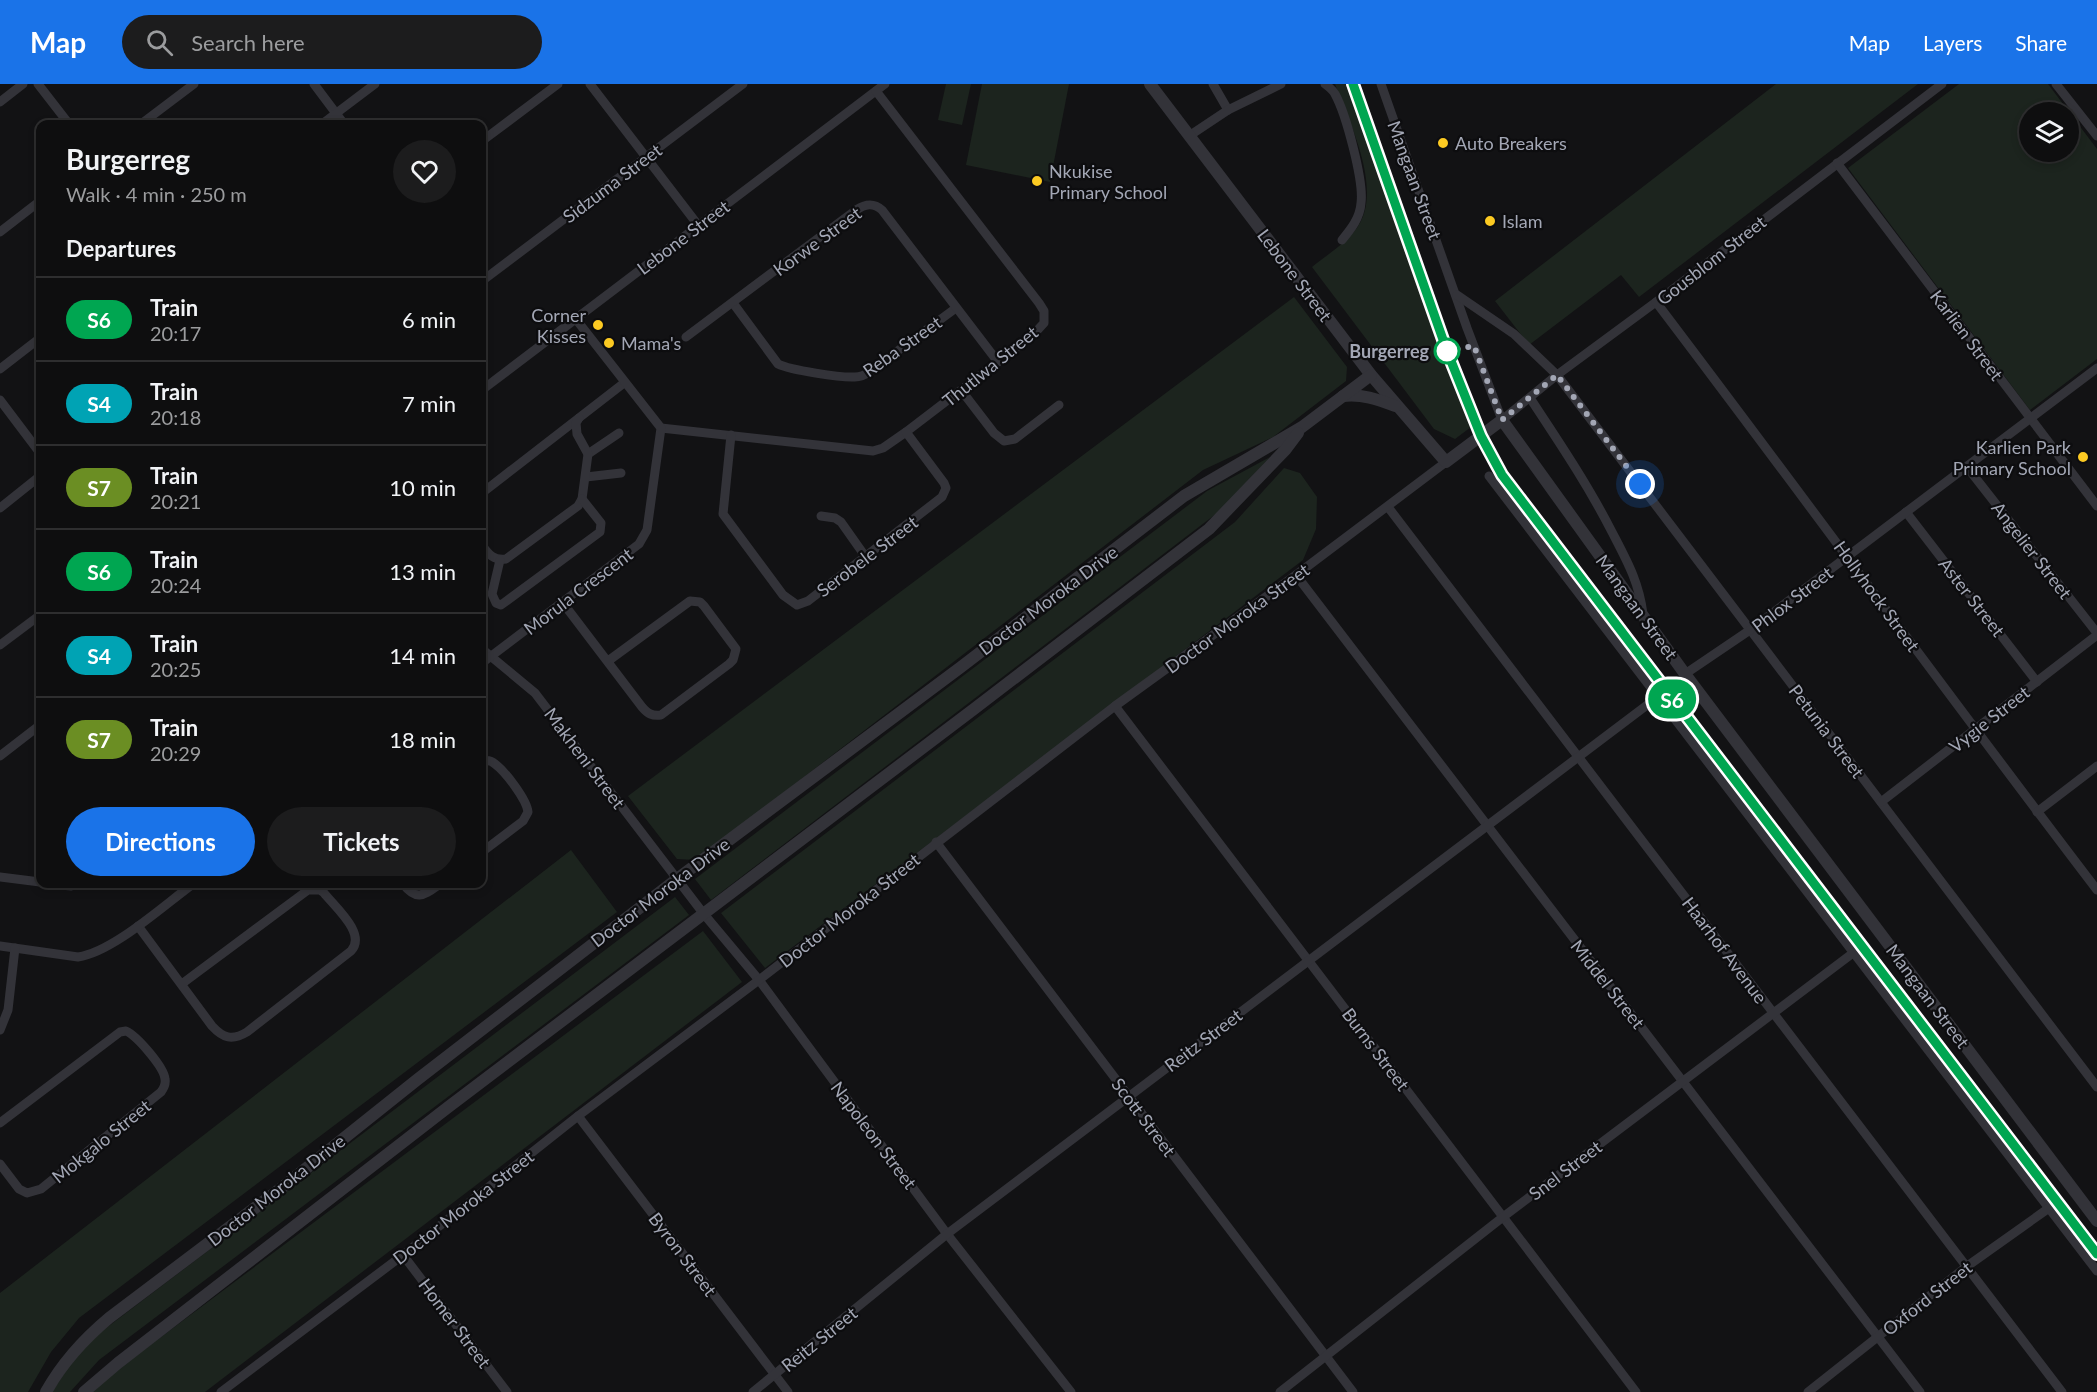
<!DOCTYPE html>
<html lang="en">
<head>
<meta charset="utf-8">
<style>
	:root { --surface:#0e0e0f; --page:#1c1c1d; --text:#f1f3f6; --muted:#9b9c9e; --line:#2e2e2f; --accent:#1a73e8 }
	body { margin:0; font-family:Lato,sans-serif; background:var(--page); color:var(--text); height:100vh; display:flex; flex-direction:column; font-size:22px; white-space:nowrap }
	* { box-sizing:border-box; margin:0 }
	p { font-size:20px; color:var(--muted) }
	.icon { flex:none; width:33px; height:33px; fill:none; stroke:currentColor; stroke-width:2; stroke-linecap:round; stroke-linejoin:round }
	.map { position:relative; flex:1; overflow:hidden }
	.sheet { position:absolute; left:36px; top:36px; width:450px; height:768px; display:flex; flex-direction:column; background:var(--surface); border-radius:12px; box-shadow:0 3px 9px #0003,0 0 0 2px var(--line) }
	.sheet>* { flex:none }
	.badge { padding:0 12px; border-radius:20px; font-size:21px; line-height:39px }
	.buttons { position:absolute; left:2019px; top:18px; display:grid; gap:12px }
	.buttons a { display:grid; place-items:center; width:60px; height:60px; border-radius:50%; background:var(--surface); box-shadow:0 3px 9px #0003,0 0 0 2px var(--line); font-size:30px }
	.you { position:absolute; width:30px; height:30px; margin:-15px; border:4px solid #fff; border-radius:50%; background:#1a73e8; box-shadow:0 0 0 9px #1a73e833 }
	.map>.badge { position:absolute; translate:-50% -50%; box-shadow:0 0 0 3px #fff }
	h2 { padding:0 30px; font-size:22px; line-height:54px }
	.round { display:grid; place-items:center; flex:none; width:63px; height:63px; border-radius:32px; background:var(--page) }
	.overview { display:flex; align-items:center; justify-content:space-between; height:102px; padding:0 30px }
	h1 { font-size:28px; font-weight:700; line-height:45px }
	.cta { display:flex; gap:12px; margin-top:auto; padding:12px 30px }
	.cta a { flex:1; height:69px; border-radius:36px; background:var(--accent); color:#fff; font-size:24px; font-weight:700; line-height:69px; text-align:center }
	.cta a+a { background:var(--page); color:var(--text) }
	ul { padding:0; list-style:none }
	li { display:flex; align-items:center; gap:18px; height:84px; padding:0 30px; border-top:2px solid var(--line) }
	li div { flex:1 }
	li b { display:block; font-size:22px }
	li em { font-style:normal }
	li .badge { min-width:66px; font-weight:700; text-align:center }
	header { display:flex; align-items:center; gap:36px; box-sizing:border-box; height:84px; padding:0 30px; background:var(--accent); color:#fff }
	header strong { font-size:28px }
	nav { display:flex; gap:33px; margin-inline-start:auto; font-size:21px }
	.search { width:420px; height:54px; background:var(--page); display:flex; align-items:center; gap:15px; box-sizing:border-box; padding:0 21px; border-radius:33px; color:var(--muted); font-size:22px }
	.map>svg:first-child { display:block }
	.green { fill:#1c241e; fill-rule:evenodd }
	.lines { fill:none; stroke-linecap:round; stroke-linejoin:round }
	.minor { stroke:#333339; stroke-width:9 }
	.tertiary { stroke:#333339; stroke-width:12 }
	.rail-casing { stroke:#484950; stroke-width:4.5 }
	.rail { stroke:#0d0d0f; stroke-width:2; stroke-dasharray:7; stroke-linecap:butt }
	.line-casing { stroke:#fff; stroke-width:14 }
	.line { stroke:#00a651; stroke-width:9 }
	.walk { stroke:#a3a7b5; stroke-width:6; stroke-dasharray:0 10.8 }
	.poi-dot { fill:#fcca22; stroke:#0d0d0f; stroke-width:2 }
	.stop-dot { fill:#fff; stroke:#00a651; stroke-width:3 }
	.labels { text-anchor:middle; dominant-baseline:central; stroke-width:4.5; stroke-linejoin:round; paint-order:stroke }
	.poi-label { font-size:18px; fill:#a3a7b5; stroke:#0d0d0f; text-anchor:start }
	.street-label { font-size:18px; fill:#a3a7b5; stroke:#0d0d0f }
	.stop-label { font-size:18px; font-weight:bold; fill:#a3a7b5; stroke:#0d0d0f; text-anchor:end }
</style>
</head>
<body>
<header>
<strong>Map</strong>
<div class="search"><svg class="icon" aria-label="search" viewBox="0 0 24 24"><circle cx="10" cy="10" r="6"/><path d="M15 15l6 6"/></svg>Search here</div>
<nav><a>Map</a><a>Layers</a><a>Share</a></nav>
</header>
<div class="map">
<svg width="2097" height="1308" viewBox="0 0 2097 1308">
	<rect width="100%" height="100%" fill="#121214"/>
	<g class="green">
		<polygon points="946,0 971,0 962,41 938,36"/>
		<polygon points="982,0 1069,0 1050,98 966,81"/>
		<path d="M1335,0H1350L1471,343L1455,355L1434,345L1312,183C1328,170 1350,157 1360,139C1381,101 1349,37 1335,0Z"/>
		<polygon points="1776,0 1918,0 1639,213 1621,191 1529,261 1495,217"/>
		<path d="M1959,0H2048L2097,65V275L2030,326L1848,84ZM2030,28H2068V68H2030Z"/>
		<polygon points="1294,213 1347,283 1346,297 1273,353 1203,386 696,776 677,775 628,712"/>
		<polygon points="1270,373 1221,426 711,816 695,795 1207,407"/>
		<polygon points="1284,384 1300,389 1317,413 1316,445 1303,476 765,884 721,829 1235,438"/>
		<polygon points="571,766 617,828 79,1234 51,1268 28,1308 0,1308 0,1209"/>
		<polygon points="675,813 689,831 99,1276 70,1308 52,1308 67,1285 93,1254"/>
		<polygon points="703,847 742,898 205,1308 92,1308 105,1295"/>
	</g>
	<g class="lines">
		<g class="minor">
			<polyline points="38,0 69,40"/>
			<polyline points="314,0 344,40"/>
			<polyline points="590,0 698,141"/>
			<polyline points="1213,0 1228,26"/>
			<path d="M1325,0C1329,3 1333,6 1335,10C1346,30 1364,97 1361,119C1360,134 1351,145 1342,156"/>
			<polyline points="1381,0 1467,244 1502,336 1557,291 1656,218 1942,0"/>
			<polyline points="2056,0 2097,52"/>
			<polyline points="0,18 23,0"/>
			<polyline points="141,40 194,0"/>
			<polyline points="322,40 375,0"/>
			<polyline points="1189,52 1228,26 1281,0"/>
			<polyline points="482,57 558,0"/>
			<polyline points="1837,79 2097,422"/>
			<polyline points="0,148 40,117"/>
			<polyline points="482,197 743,0"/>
			<polyline points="1457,211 1514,250 1557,291 2097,1003"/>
			<path d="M1656,218C1804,413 1948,611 2097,806"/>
			<path d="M733,219L778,280C790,286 841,294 855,293C861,293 865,291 869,288L956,224"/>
			<path d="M686,253L856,126C865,120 873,118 882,126L998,278"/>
			<polyline points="0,285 40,254"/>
			<polyline points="482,306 885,0"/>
			<polyline points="961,306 994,349 1004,357 1015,355 1059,321"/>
			<path d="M1530,314C1559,358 1588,401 1612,448C1627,477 1639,498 1643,530"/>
			<polyline points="0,316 40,369"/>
			<polyline points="661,344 873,367 883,364 906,348 1033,251 1044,239 1044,227 1039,219 876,7"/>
			<polyline points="731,351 723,430 783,511 797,521 808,517 942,413 946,404 944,399 906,348"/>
			<polyline points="588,370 619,349"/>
			<polyline points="1967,383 2097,549"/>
			<polyline points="1489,392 2097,1187"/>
			<polyline points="586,393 621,389"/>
			<polyline points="482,409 624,299"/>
			<polyline points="1388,423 2062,1308"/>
			<polyline points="0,424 40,392"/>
			<polyline points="1906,428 2037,598"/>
			<polyline points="821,432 835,434 841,438 865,472"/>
			<path d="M482,461C488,470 494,477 506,475L578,422L582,415L588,370L577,350L576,339L579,334"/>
			<polyline points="500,476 492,510 496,519 501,521 600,448 601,439 582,415"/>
			<polyline points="1296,491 1920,1308"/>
			<path d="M563,519L642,623C648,630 652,632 661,631L729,580L733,576L736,565L704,522L700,518L690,517L608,577"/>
			<polyline points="0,561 40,531"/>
			<polyline points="482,565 535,609 703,829 759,896 947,1150 1071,1308"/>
			<polyline points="482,579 639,460 647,446 661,344 575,234"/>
			<polyline points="1685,590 1750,546 2097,284"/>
			<polyline points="1115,622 1636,1308"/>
			<polyline points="0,672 40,641"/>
			<path d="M482,677C487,676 491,676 495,680C505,687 527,716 528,728L523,737L482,768"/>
			<polyline points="1881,718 2097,551"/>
			<polyline points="2037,728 2097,682"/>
			<polyline points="936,758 1353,1308"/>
			<polyline points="0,793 40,798"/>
			<polyline points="51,800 71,802 77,800"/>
			<path d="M403,800C417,818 424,811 440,800"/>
			<path d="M138,842L212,942C223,954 232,957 247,948L351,867C367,850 335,823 324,809L320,806H308L183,899"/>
			<path d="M0,862L78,873C113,868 164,821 193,800"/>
			<polyline points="0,946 8,926 15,864"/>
			<polyline points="578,1032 788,1308"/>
			<path d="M0,1039L120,948L126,947C137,952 164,983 165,995C166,1000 164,1004 161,1008L41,1105L27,1109L19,1105L0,1080"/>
			<polyline points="403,1171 507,1308"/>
			<polyline points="221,1308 403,1171 578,1032 759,896 1115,622 1296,491 1446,378"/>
			<polyline points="753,1308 947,1150 1659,612"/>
			<polyline points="1280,1308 1503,1133 1853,869"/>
			<polyline points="1808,1308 1966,1183 2049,1124"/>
		</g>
		<g class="tertiary">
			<polyline points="1150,0 1371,291 1446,378 1502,336 1685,590 2097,1137"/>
			<path d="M1343,312C1362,310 1377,315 1395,322"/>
			<path d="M46,1308C62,1279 84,1255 109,1234L284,1102L418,995L677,795L961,583L1184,412L1302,343L1371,291"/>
			<polyline points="84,1308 118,1279 447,1024 974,625 1209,445 1286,365 1298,349"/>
		</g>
		<defs>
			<polyline id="rail" points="1353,0 1447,267 1481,352 1502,391 2097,1170"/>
		</defs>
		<use href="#rail" class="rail-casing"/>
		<use href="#rail" class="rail"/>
	</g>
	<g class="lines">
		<defs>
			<polyline id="line" points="1353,0 1447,267 1481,352 1502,391 2097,1170"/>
		</defs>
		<use href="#line" class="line-casing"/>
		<use href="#line" class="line"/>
		<polyline class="walk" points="1447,267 1474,262 1502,336 1557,291 1640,400"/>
	</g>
	<g class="poi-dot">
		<circle cx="1443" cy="59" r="6"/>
		<circle cx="1037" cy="97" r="6"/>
		<circle cx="1490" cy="137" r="6"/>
		<circle cx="598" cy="241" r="6"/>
		<circle cx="609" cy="259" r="6"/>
		<circle cx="2083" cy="373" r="6"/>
	</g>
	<circle class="stop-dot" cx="1447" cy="267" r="12"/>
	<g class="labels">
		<g class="poi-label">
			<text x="1455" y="59">Auto Breakers</text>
			<text x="1049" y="87">Nkukise<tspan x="1049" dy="21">Primary School</tspan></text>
			<text x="1502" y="137">Islam</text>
			<text x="586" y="231" text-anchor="end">Corner<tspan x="586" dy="21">Kisses</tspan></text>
			<text x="621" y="259">Mama's</text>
			<text x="2071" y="363" text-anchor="end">Karlien Park<tspan x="2071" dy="21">Primary School</tspan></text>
		</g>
		<g class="street-label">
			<text transform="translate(1415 96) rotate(70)">Mangaan Street</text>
			<text transform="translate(612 99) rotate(-37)">Sidzuma Street</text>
			<text transform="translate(683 153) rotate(-37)">Lebone Street</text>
			<text transform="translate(817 157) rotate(-36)">Korwe Street</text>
			<text transform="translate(1711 176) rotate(-38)">Gousblom Street</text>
			<text transform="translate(1295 191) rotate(53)">Lebone Street</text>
			<text transform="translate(1967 251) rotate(53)">Karlien Street</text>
			<text transform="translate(902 262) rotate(-35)">Reba Street</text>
			<text transform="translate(990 282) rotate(-39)">Thutlwa Street</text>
			<text transform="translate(2032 466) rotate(52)">Angelier Street</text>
			<text transform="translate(867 472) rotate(-37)">Serobele Street</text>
			<text transform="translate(578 507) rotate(-37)">Morula Crescent</text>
			<text transform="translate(1877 512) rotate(54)">Hollyhock Street</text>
			<text transform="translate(1972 513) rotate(52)">Aster Street</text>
			<text transform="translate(1792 515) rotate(-37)">Phlox Street</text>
			<text transform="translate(1048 516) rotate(-37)">Doctor Moroka Drive</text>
			<text transform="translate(1637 523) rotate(54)">Mangaan Street</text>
			<text transform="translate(1237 534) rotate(-36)">Doctor Moroka Street</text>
			<text transform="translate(1989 635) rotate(-38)">Vygie Street</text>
			<text transform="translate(1827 647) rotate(53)">Petunia Street</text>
			<text transform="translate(585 674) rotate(53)">Makheni Street</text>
			<text transform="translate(660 808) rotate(-37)">Doctor Moroka Drive</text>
			<text transform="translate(849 826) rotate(-38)">Doctor Moroka Street</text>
			<text transform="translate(1725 866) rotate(53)">Haarhof Avenue</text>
			<text transform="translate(1608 900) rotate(52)">Middel Street</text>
			<text transform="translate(1928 912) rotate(53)">Mangaan Street</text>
			<text transform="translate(1203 956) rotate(-37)">Reitz Street</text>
			<text transform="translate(1376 965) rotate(53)">Burns Street</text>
			<text transform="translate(1144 1033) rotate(53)">Scott Street</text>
			<text transform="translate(874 1051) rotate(53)">Napoleon Street</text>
			<text transform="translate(101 1057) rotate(-39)">Mokgalo Street</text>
			<text transform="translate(1565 1086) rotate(-37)">Snel Street</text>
			<text transform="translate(276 1106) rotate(-38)">Doctor Moroka Drive</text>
			<text transform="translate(463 1123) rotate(-38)">Doctor Moroka Street</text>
			<text transform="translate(683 1170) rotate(53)">Byron Street</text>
			<text transform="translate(1927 1214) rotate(-38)">Oxford Street</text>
			<text transform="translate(455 1239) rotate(53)">Homer Street</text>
			<text transform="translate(819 1255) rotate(-39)">Reitz Street</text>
		</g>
		<g class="stop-label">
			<text x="1429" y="267">Burgerreg</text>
		</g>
	</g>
</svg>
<div class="buttons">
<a><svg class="icon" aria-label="layers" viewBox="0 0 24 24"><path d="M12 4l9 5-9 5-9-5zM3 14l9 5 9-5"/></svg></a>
</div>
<div class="you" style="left:1640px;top:400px"></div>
<b class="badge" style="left:1672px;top:615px;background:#00a651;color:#fff">S6</b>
<section class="sheet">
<div class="overview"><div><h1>Burgerreg</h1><p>Walk · 4 min · 250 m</p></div><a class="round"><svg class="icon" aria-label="heart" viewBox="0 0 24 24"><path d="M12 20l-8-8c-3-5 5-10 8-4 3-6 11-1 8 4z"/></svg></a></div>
<h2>Departures</h2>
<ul>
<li><span class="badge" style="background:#00a651;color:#fff">S6</span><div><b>Train</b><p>20:17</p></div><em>6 min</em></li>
<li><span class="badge" style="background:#00a3b4;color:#fff">S4</span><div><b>Train</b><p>20:18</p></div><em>7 min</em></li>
<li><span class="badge" style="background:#6b8e23;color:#fff">S7</span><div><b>Train</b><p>20:21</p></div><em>10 min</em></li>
<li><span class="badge" style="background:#00a651;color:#fff">S6</span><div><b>Train</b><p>20:24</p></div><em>13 min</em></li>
<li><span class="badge" style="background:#00a3b4;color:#fff">S4</span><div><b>Train</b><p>20:25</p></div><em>14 min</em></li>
<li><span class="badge" style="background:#6b8e23;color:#fff">S7</span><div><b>Train</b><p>20:29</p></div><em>18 min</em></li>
</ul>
<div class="cta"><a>Directions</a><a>Tickets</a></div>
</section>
</div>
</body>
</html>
